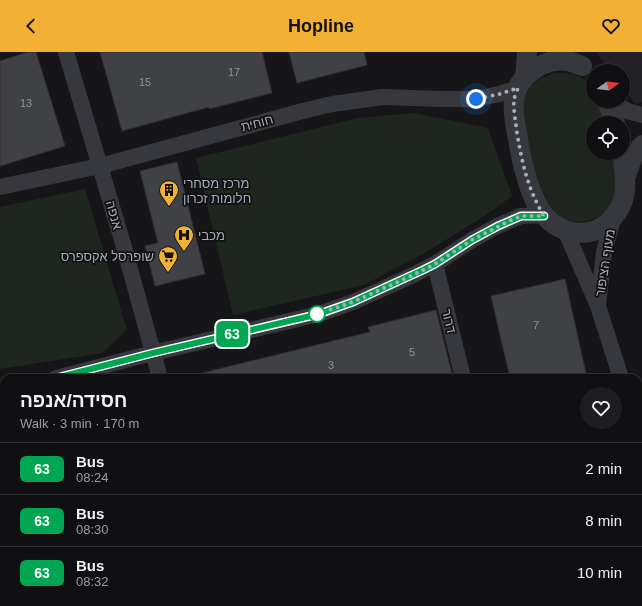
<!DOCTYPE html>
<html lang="en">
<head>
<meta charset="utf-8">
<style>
	:root { --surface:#101012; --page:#1e1e20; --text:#f1f3f6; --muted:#9c9d9f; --line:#303032; --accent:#f2b134 }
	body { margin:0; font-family:Arial,"Noto Sans Hebrew",sans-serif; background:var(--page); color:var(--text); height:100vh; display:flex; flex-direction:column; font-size:15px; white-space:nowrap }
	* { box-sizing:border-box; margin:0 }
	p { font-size:13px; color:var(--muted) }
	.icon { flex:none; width:22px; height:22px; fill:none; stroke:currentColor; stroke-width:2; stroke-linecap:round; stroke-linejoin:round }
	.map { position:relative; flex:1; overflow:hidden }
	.sheet { position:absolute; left:0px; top:322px; width:642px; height:232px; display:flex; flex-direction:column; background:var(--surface); border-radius:12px 12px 0 0; box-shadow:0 1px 3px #0004,0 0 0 1px var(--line) }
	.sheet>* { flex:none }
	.badge { padding:0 8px; border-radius:6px; font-size:14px; line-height:26px }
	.needle { width:26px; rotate:76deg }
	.tools { position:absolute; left:586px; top:12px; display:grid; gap:8px }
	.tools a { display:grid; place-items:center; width:44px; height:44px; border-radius:50%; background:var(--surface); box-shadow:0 1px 3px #0004,0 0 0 1px var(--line); font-size:20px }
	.you { position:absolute; width:20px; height:20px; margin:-10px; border:3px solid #fff; border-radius:50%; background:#1a73e8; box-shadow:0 0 0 6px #1a73e833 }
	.map>.badge { position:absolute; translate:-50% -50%; box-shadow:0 0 0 2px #fff }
	.round { display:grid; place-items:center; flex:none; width:42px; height:42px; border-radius:21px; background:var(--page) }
	.head { display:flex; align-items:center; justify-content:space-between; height:68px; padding:0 20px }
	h1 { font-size:19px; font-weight:700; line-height:30px }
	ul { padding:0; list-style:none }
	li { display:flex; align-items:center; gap:12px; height:52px; padding:0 20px; border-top:1px solid var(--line) }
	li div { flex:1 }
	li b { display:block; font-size:15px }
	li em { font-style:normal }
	li .badge { min-width:44px; font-weight:700; text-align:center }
	header { display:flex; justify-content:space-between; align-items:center; height:52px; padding:0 20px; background:var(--accent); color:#111; font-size:18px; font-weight:700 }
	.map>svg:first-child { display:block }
	.built { fill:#222225 }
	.green { fill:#1e261f }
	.building { fill:#404145; stroke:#303034 }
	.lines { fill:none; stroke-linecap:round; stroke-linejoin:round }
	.minor { stroke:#37383d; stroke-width:16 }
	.tertiary { stroke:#37383d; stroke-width:20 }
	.line-casing { stroke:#fff; stroke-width:9 }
	.line { stroke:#00a651; stroke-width:6 }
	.walk { stroke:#a8adb8; stroke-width:4; stroke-dasharray:0 7.2 }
	.stop-dot { fill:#fff; stroke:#00a651; stroke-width:2 }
	.labels { text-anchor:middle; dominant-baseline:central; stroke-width:3.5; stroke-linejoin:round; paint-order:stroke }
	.number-label { font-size:11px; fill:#8e929b }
	.street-label { font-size:13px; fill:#a8adb8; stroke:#111113 }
	.poi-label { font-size:13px; fill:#a8adb8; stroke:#111113; text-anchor:start }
</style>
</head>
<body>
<header><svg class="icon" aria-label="back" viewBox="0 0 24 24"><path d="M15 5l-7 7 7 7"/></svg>Hopline<svg class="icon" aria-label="heart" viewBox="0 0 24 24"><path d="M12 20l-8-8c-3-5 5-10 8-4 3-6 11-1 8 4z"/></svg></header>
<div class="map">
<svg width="642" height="554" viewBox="0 0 642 554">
	<rect width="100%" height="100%" fill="#161618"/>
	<polygon class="built" points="596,0 642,0 642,50 635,52 623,36 623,19 610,19"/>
	<g class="green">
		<polygon points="554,21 568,21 581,25 593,36 593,49 600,49 608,71 593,71 593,101 616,101 618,138 607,158 598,165 588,169 577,170 566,168 555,163 547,155 532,122 522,55 525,44 531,34 541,26"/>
		<polygon points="414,61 488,76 512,144 486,163 423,202 364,233 233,263 196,106 358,66"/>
		<polygon points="85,137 127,278 102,301 0,317 0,155"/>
	</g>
	<g class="building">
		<polygon points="28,0 36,0 65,94 0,114 0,9"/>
		<polygon points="100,0 262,0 272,41 209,57 209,55 122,79"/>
		<polygon points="289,0 364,0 367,13 297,31"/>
		<polygon points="177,110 205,222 155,234 145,194 158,191 140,119"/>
		<polygon points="565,227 587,326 510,326 491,244"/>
		<polygon points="436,258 453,326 203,326 202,321 370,280 368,275"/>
	</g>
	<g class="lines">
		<g class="minor">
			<polyline points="66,0 124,195 160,326"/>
			<polyline points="613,49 627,59 642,63"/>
			<polyline points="626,130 638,95 642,91"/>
			<polyline points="0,135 100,114 299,60 332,52 383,45 441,47 476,47 499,42 518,36"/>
			<polyline points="565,178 598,254 621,326"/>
			<polyline points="435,212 463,326"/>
			<polyline points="598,253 604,200 613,167"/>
			<polyline points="56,326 153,301 319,262 353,250 411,224 435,212 472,188 497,174 521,164 544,163"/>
			<polyline points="0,337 4,337"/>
			<polyline points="638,382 642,396"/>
			<polyline points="215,550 216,553"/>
			<polyline points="521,550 522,554"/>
		</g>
		<g class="tertiary">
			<path d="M582,14C577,12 572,10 568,9C544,5 517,24 514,48C512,63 517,79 519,93C522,113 531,149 545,164C559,181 587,187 605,173C631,152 626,130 622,101"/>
			<polyline points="525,25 527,0"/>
			<polyline points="607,49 615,71"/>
		</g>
	</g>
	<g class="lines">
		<defs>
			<polyline id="line" points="56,326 153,301 319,262 353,250 423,218 435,212 472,188 498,174 521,164 544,164"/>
		</defs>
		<use href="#line" class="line-casing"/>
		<use href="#line" class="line"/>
		<path class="walk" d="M317,262L353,250L411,224L435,212L472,188L509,169L521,164H544C528,138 522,111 517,81C516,71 513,58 514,47C515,44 517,39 518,36L500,42L476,47"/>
	</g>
	<defs>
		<symbol id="building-pin" viewBox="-11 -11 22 30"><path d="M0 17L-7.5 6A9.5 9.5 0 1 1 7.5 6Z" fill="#f2b134" stroke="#111113"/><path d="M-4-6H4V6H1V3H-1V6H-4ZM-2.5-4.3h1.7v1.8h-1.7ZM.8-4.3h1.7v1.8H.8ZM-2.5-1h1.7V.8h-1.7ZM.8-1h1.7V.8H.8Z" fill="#111"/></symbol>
		<symbol id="hospital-pin" viewBox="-11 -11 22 30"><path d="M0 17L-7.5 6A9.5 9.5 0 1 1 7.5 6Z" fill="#f2b134" stroke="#111113"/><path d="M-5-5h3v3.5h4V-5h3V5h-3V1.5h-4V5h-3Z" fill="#111"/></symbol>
		<symbol id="supermarket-pin" viewBox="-11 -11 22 30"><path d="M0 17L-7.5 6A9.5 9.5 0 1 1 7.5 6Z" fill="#f2b134" stroke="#111113"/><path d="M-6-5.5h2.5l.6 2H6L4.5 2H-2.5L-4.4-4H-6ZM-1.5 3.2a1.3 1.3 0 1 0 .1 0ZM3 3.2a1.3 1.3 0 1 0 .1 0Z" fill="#111"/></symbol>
	</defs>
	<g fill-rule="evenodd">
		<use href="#building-pin" x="158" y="127" width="22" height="30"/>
		<use href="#hospital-pin" x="173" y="172" width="22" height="30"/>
		<use href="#supermarket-pin" x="157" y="193" width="22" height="30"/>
	</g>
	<circle class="stop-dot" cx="317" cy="262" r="8"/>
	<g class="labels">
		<g class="number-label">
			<text x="234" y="20">17</text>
			<text x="145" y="30">15</text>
			<text x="26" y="51">13</text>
			<text x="536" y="273">7</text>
			<text x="412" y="300">5</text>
			<text x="331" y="313">3</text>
		</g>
		<g class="street-label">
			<text transform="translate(257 71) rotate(-15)">חוחית</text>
			<text transform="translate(114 163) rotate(74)">אנפה</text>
			<text transform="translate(605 211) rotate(-81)">מעוף הציפור</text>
			<text transform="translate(449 269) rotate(76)">דרור</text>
		</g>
		<g class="poi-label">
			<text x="183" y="131">מרכז מסחרי<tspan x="183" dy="15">חלומות זכרון</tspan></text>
			<text x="198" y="183">מכבי</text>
			<text x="154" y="204" text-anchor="end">שופרסל אקספרס</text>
		</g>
	</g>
</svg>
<div class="tools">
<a><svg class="needle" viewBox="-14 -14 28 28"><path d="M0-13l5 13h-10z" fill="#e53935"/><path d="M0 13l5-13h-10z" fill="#9c9d9f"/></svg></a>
<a><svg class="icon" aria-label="locate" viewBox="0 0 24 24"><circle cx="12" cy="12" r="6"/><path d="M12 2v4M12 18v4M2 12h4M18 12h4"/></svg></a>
</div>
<div class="you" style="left:476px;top:47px"></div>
<b class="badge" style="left:232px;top:282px;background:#00a651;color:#fff">63</b>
<section class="sheet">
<div class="head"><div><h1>חסידה/אנפה</h1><p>Walk · 3 min · 170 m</p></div><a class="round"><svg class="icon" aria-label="heart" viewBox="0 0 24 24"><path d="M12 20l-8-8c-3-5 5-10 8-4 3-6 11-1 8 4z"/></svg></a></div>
<ul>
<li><span class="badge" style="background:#00a651;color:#fff">63</span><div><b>Bus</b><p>08:24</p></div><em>2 min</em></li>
<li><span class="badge" style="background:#00a651;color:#fff">63</span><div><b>Bus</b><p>08:30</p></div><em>8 min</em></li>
<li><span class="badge" style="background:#00a651;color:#fff">63</span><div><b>Bus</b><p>08:32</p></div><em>10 min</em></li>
</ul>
</section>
</div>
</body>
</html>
